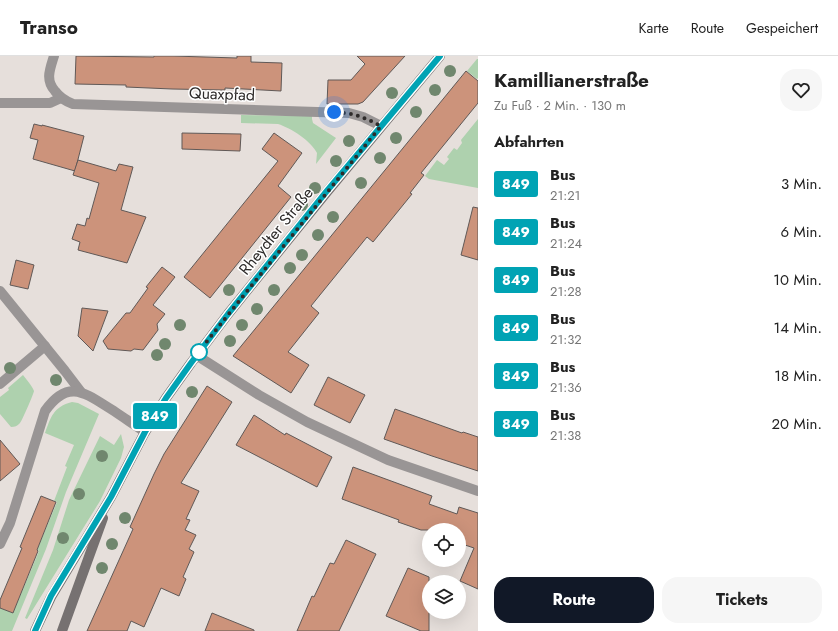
<!DOCTYPE html>
<html lang="de">
<head>
<meta charset="utf-8">
<style>
	:root { --surface:#fff; --page:#f6f6f6; --text:#222; --muted:#767676; --line:#e0e0e0; --accent:#111827 }
	body { margin:0; font-family:Jost,sans-serif; background:var(--page); color:var(--text); height:100vh; display:flex; flex-direction:column; font-size:15px; white-space:nowrap }
	* { box-sizing:border-box; margin:0 }
	p { font-size:13px; color:var(--muted) }
	.icon { flex:none; width:22px; height:22px; fill:none; stroke:currentColor; stroke-width:2; stroke-linecap:round; stroke-linejoin:round }
	.map { position:relative; flex:1; overflow:hidden }
	.drawer { display:flex; flex-direction:column; background:var(--surface); width:360px }
	.drawer>* { flex:none }
	.badge { padding:0 8px; border-radius:3px; font-size:14px; line-height:26px }
	.controls { position:absolute; left:422px; top:467px; display:grid; gap:8px }
	.controls a { display:grid; place-items:center; width:44px; height:44px; border-radius:50%; background:var(--surface); box-shadow:0 4px 16px #0002; font-size:20px }
	.you { position:absolute; width:20px; height:20px; margin:-10px; border:3px solid #fff; border-radius:50%; background:#1a73e8; box-shadow:0 0 0 6px #1a73e833 }
	.map>.badge { position:absolute; translate:-50% -50%; box-shadow:0 0 0 2px #fff }
	h2 { padding:0 16px; font-size:15px; line-height:36px }
	.round { display:grid; place-items:center; flex:none; width:42px; height:42px; border-radius:16px; background:var(--page) }
	.headline { display:flex; align-items:center; justify-content:space-between; height:68px; padding:0 16px }
	h1 { font-size:19px; font-weight:700; line-height:30px }
	.cta { display:flex; gap:8px; margin-top:auto; padding:8px 16px }
	.cta a { flex:1; height:46px; border-radius:16px; background:var(--accent); color:#fff; font-size:16px; font-weight:700; line-height:46px; text-align:center }
	.cta a+a { background:var(--page); color:var(--text) }
	ul { padding:0; list-style:none }
	li { display:flex; align-items:center; gap:12px; height:48px; padding:0 16px }
	li div { flex:1 }
	li b { display:block; font-size:15px }
	li em { font-style:normal }
	li .badge { min-width:44px; font-weight:700; text-align:center }
	header { display:flex; align-items:center; gap:24px; box-sizing:border-box; height:56px; padding:0 20px; background:var(--surface); border-bottom:1px solid var(--line) }
	header strong { font-size:19px }
	nav { display:flex; gap:22px; margin-inline-start:auto; font-size:14px }
	main { display:flex; flex:1; min-height:0 }
	.map>svg:first-child { display:block }
	.green { fill:#aed1ae }
	.building { fill:#cc937b; stroke:#605957 }
	.lines { fill:none; stroke-linecap:round; stroke-linejoin:round }
	.service { stroke:#999595; stroke-width:10 }
	.minor { stroke:#999595; stroke-width:10 }
	.secondary { stroke:#767171; stroke-width:10 }
	.tree { fill:#70876e }
	.line-casing { stroke:#fff; stroke-width:9 }
	.line { stroke:#00a3b4; stroke-width:6 }
	.walk { stroke:#2e2b2a; stroke-width:4; stroke-dasharray:0 7.2 }
	.stop-dot { fill:#fff; stroke:#00a3b4; stroke-width:2 }
	.labels { text-anchor:middle; dominant-baseline:central; stroke-width:3; stroke-linejoin:round; paint-order:stroke }
	.street-label { font-size:16px; fill:#2e2b2a; stroke:#fff }
</style>
</head>
<body>
<header>
<strong>Transo</strong>
<nav><a>Karte</a><a>Route</a><a>Gespeichert</a></nav>
</header>
<main>
<div class="map">
<svg width="478" height="575" viewBox="0 0 478 575">
	<rect width="100%" height="100%" fill="#e6dfdb"/>
	<g class="green">
		<polygon points="477,3 478,3 478,22 477,23 467,15"/>
		<path d="M241,59L312,60V63L313,67L336,82L316,108L317,97C311,85 291,72 278,68L241,67Z"/>
		<polygon points="478,63 478,132 429,123 425,120 437,104 444,109 449,103 447,101 454,92 457,94 462,87 461,84"/>
		<path d="M23,319C27,324 32,330 34,335C34,337 22,365 20,367C17,370 15,371 11,371L0,358V341L9,334L8,332Z"/>
		<path d="M72,346L78,347L99,358L66,436L46,493L12,575H0V552L13,557L39,495L37,494L57,446L54,445L67,411L65,410L74,389L45,377C51,361 53,351 72,346Z"/>
		<polygon points="121,378 124,391 121,402 100,445 27,563 25,562 53,494 69,444 100,380 114,389"/>
	</g>
	<g class="building">
		<polygon points="76,0 154,1 154,0 173,0 237,2 237,0 251,0 251,6 282,7 281,35 225,32 225,34 172,33 126,31 126,29 75,28"/>
		<polygon points="357,0 405,0 363,46 358,48 327,48 328,24 351,24 365,8"/>
		<polygon points="466,15 478,25 478,47 421,117 424,119 410,137 412,138 373,186 367,181 311,250 319,257 288,296 309,309 291,337 233,300"/>
		<polygon points="34,68 42,70 42,69 84,80 75,115 33,103 38,84 30,82"/>
		<polygon points="182,77 241,78 240,95 182,93"/>
		<polygon points="274,77 302,97 278,130 291,141 210,242 184,221 278,105 262,93"/>
		<polygon points="78,104 116,115 119,108 133,111 121,154 146,161 127,207 78,194 80,186 72,183 77,168 85,170 87,162 89,163 99,127 73,119"/>
		<polygon points="473,151 478,152 478,204 461,199"/>
		<polygon points="16,204 34,209 28,233 10,229"/>
		<polygon points="162,211 175,221 153,249 165,258 157,268 158,274 143,294 134,293 131,295 108,293 103,285 126,257 130,257 148,232 146,231"/>
		<polygon points="82,252 108,255 93,295 78,280"/>
		<polygon points="328,321 365,339 350,367 314,349"/>
		<polygon points="207,330 232,346 181,427 199,435 186,463 190,464 185,474 196,479 189,493 194,496 183,521 186,523 179,540 161,532 144,571 131,565 127,575 87,575 133,473 130,471 154,418 164,398"/>
		<polygon points="395,353 462,377 463,376 478,381 478,415 432,400 384,383"/>
		<polygon points="254,359 285,379 286,377 332,401 317,431 236,389"/>
		<polygon points="0,384 20,408 0,425"/>
		<polygon points="353,411 432,440 429,448 457,458 459,451 478,457 478,533 460,525 474,492 459,487 459,474 421,474 398,466 399,464 342,443"/>
		<polygon points="41,440 56,446 37,494 38,495 13,557 0,552 0,544 22,492 20,491"/>
		<polygon points="346,484 376,498 339,575 297,575 312,540 314,541 330,507 334,508"/>
		<polygon points="408,512 429,521 429,575 421,575 386,560"/>
		<polygon points="212,557 254,574 254,575 205,575"/>
	</g>
	<g class="lines">
		<g class="service">
			<polyline points="0,47 50,47 61,42"/>
			<polyline points="0,235 65,315 81,336"/>
			<polyline points="0,328 45,290"/>
		</g>
		<g class="minor">
			<path d="M54,0C50,13 45,24 55,35C60,42 65,45 73,48L349,57L363,61L381,70"/>
			<polyline points="196,299 259,339 307,366 388,404 478,435"/>
			<path d="M0,488L10,467L45,355C69,321 86,338 114,355C124,362 135,369 145,376"/>
		</g>
		<g class="secondary">
			<polyline points="35,575 51,541 111,441 145,376 166,342 191,307 228,258 326,137 440,0"/>
			<polyline points="62,575 103,462"/>
		</g>
	</g>
	<g class="tree">
		<circle cx="450" cy="15" r="6"/>
		<circle cx="435" cy="34" r="6"/>
		<circle cx="392" cy="37" r="6"/>
		<circle cx="416" cy="56" r="6"/>
		<circle cx="396" cy="82" r="6"/>
		<circle cx="349" cy="85" r="6"/>
		<circle cx="380" cy="102" r="6"/>
		<circle cx="336" cy="105" r="6"/>
		<circle cx="361" cy="127" r="6"/>
		<circle cx="315" cy="132" r="6"/>
		<circle cx="302" cy="149" r="6"/>
		<circle cx="333" cy="161" r="6"/>
		<circle cx="318" cy="179" r="6"/>
		<circle cx="302" cy="199" r="6"/>
		<circle cx="290" cy="212" r="6"/>
		<circle cx="229" cy="234" r="6"/>
		<circle cx="274" cy="234" r="6"/>
		<circle cx="257" cy="253" r="6"/>
		<circle cx="180" cy="269" r="6"/>
		<circle cx="242" cy="269" r="6"/>
		<circle cx="230" cy="285" r="6"/>
		<circle cx="165" cy="288" r="6"/>
		<circle cx="157" cy="299" r="6"/>
		<circle cx="10" cy="312" r="6"/>
		<circle cx="56" cy="324" r="6"/>
		<circle cx="192" cy="336" r="6"/>
		<circle cx="102" cy="400" r="6"/>
		<circle cx="79" cy="438" r="6"/>
		<circle cx="125" cy="462" r="6"/>
		<circle cx="63" cy="482" r="6"/>
		<circle cx="112" cy="488" r="6"/>
		<circle cx="102" cy="512" r="6"/>
	</g>
	<g class="lines">
		<defs>
			<polyline id="line" points="35,575 51,540 111,441 145,376 166,342 191,307 228,258 326,136 440,0"/>
		</defs>
		<use href="#line" class="line-casing"/>
		<use href="#line" class="line"/>
		<path class="walk" d="M199,296L196,299L248,234L381,70C364,61 353,57 334,56"/>
	</g>
	<circle class="stop-dot" cx="199" cy="296" r="8"/>
	<g class="labels">
		<g class="street-label">
			<text transform="translate(222 38) rotate(2)">Quaxpfad</text>
			<text transform="translate(276 175) rotate(-51)">Rheydter Straße</text>
		</g>
	</g>
</svg>
<div class="controls">
<a><svg class="icon" aria-label="locate" viewBox="0 0 24 24"><circle cx="12" cy="12" r="6"/><path d="M12 2v4M12 18v4M2 12h4M18 12h4"/></svg></a>
<a><svg class="icon" aria-label="layers" viewBox="0 0 24 24"><path d="M12 4l9 5-9 5-9-5zM3 14l9 5 9-5"/></svg></a>
</div>
<div class="you" style="left:334px;top:56px"></div>
<b class="badge" style="left:155px;top:360px;background:#00a3b4;color:#fff">849</b>
</div>
<section class="drawer">
<div class="headline"><div><h1>Kamillianerstraße</h1><p>Zu Fuß · 2 Min. · 130 m</p></div><a class="round"><svg class="icon" aria-label="heart" viewBox="0 0 24 24"><path d="M12 20l-8-8c-3-5 5-10 8-4 3-6 11-1 8 4z"/></svg></a></div>
<h2>Abfahrten</h2>
<ul>
<li><span class="badge" style="background:#00a3b4;color:#fff">849</span><div><b>Bus</b><p>21:21</p></div><em>3 Min.</em></li>
<li><span class="badge" style="background:#00a3b4;color:#fff">849</span><div><b>Bus</b><p>21:24</p></div><em>6 Min.</em></li>
<li><span class="badge" style="background:#00a3b4;color:#fff">849</span><div><b>Bus</b><p>21:28</p></div><em>10 Min.</em></li>
<li><span class="badge" style="background:#00a3b4;color:#fff">849</span><div><b>Bus</b><p>21:32</p></div><em>14 Min.</em></li>
<li><span class="badge" style="background:#00a3b4;color:#fff">849</span><div><b>Bus</b><p>21:36</p></div><em>18 Min.</em></li>
<li><span class="badge" style="background:#00a3b4;color:#fff">849</span><div><b>Bus</b><p>21:38</p></div><em>20 Min.</em></li>
</ul>
<div class="cta"><a>Route</a><a>Tickets</a></div>
</section>
</main>
</body>
</html>
